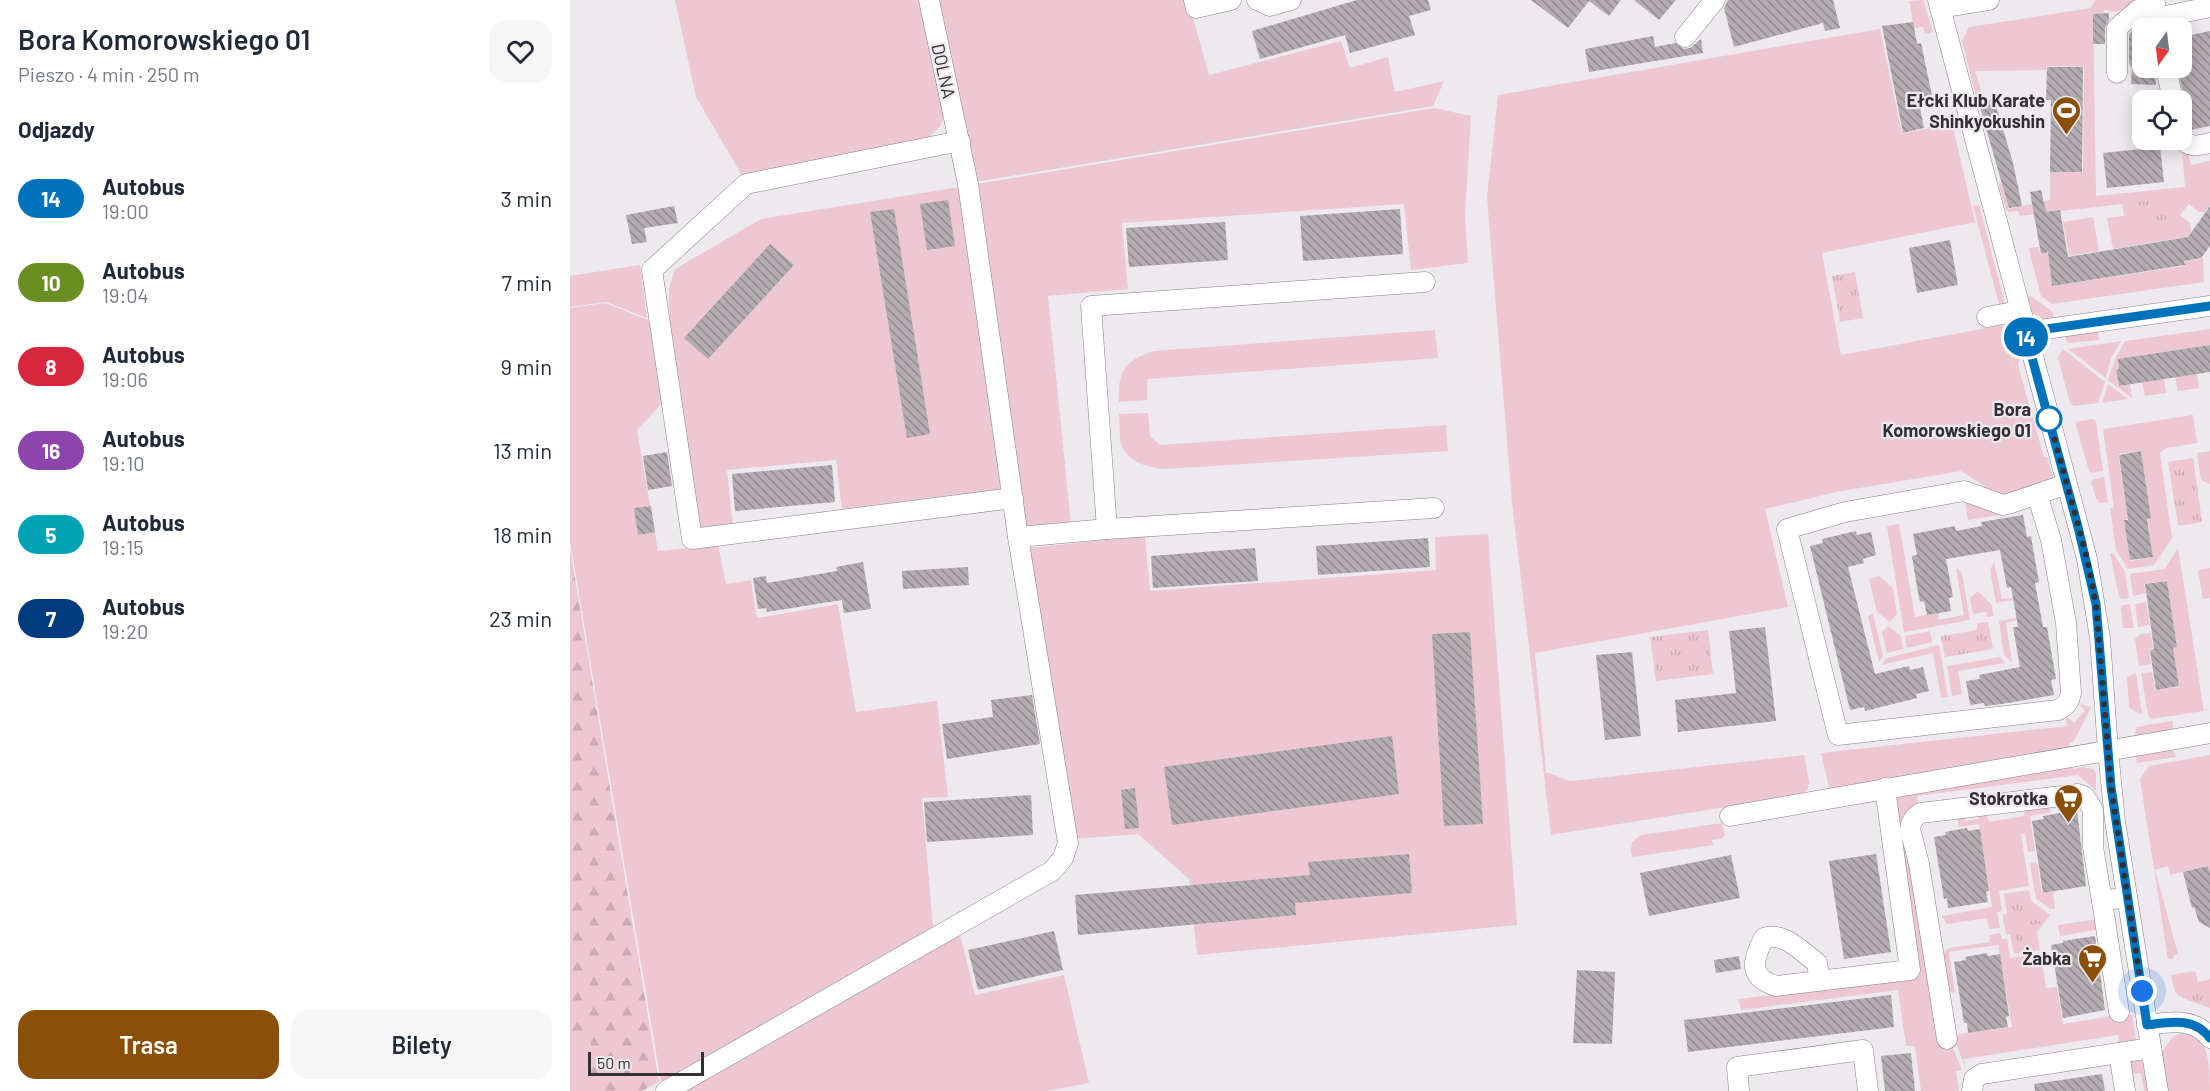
<!DOCTYPE html>
<html lang="pl">
<head>
<meta charset="utf-8">
<style>
	:root { --surface:#fff; --page:#f6f6f7; --text:#1f2937; --muted:#747a83; --accent:#8a4f09 }
	body { margin:0; font-family:Barlow,sans-serif; background:var(--page); color:var(--text); height:100vh; display:flex; flex-direction:column; font-size:22px; white-space:nowrap }
	* { box-sizing:border-box; margin:0 }
	p { font-size:20px; color:var(--muted) }
	.icon { flex:none; width:33px; height:33px; fill:none; stroke:currentColor; stroke-width:2; stroke-linecap:round; stroke-linejoin:round }
	.map { position:relative; flex:1; overflow:hidden }
	.sheet { display:flex; flex-direction:column; background:var(--surface); width:570px }
	.sheet>* { flex:none }
	.badge { padding:0 12px; border-radius:20px; font-size:21px; line-height:39px }
	.needle { width:39px; rotate:194deg }
	.buttons { position:absolute; left:1562px; top:18px; display:grid; gap:12px }
	.buttons a { display:grid; place-items:center; width:60px; height:60px; border-radius:12px; background:var(--surface); box-shadow:0 3px 15px #0003; font-size:30px }
	.scale { position:absolute; left:18px; bottom:15px; width:116px; box-sizing:border-box; padding-left:6px; border:3px solid #323033; border-top:0; font-size:16px; line-height:21px; white-space:nowrap; color:#323033; -webkit-text-stroke:4px #eee9ef; paint-order:stroke }
	.you { position:absolute; width:30px; height:30px; margin:-15px; border:4px solid #fff; border-radius:50%; background:#1a73e8; box-shadow:0 0 0 9px #1a73e833 }
	.map>.badge { position:absolute; translate:-50% -50%; box-shadow:0 0 0 3px #fff }
	h2 { padding:0 18px; font-size:22px; line-height:54px }
	.round { display:grid; place-items:center; flex:none; width:63px; height:63px; border-radius:18px; background:var(--page) }
	.summary { display:flex; align-items:center; justify-content:space-between; height:102px; padding:0 18px }
	h1 { font-size:28px; font-weight:600; line-height:45px }
	.button { display:flex; gap:12px; margin-top:auto; padding:12px 18px }
	.button a { flex:1; height:69px; border-radius:18px; background:var(--accent); color:#fff; font-size:24px; font-weight:600; line-height:69px; text-align:center }
	.button a+a { background:var(--page); color:var(--text) }
	ul { padding:0; list-style:none }
	li { display:flex; align-items:center; gap:18px; height:84px; padding:0 18px }
	li div { flex:1 }
	li b { display:block; font-size:22px }
	li em { font-style:normal }
	li .badge { min-width:66px; font-weight:700; text-align:center }
	main { display:flex; flex:1; min-height:0 }
	.map>svg:first-child { display:block }
	.green { fill:#edc7d1; fill-rule:evenodd }
	.forest { fill:url(#forest-firs) }
	.park { fill:url(#park-tufts) }
	.building { fill:url(#building-back-hatch) }
	.lines { fill:none; stroke-linecap:round; stroke-linejoin:round }
	.minor-casing { stroke:#847f85; stroke-width:21 }
	.minor { stroke:#fff; stroke-width:20 }
	.line-casing { stroke:#fff; stroke-width:14 }
	.line { stroke:#0072bc; stroke-width:9 }
	.walk { stroke:#323033; stroke-width:6; stroke-dasharray:0 10.8 }
	.stop-dot { fill:#fff; stroke:#0072bc; stroke-width:3 }
	.labels { text-anchor:middle; dominant-baseline:central; stroke-width:4.5; stroke-linejoin:round; paint-order:stroke }
	.street-label { font-size:18px; fill:#323033; stroke:#eee9ef }
	.poi-label { font-size:18px; font-weight:bold; fill:#323033; stroke:#eee9ef; text-anchor:end }
	.stop-label { font-size:18px; font-weight:bold; fill:#323033; stroke:#eee9ef; text-anchor:end }
</style>
</head>
<body>
<main>
<section class="sheet">
<div class="summary"><div><h1>Bora Komorowskiego 01</h1><p>Pieszo · 4 min · 250 m</p></div><a class="round"><svg class="icon" aria-label="heart" viewBox="0 0 24 24"><path d="M12 20l-8-8c-3-5 5-10 8-4 3-6 11-1 8 4z"/></svg></a></div>
<h2>Odjazdy</h2>
<ul>
<li><span class="badge" style="background:#0072bc;color:#fff">14</span><div><b>Autobus</b><p>19:00</p></div><em>3 min</em></li>
<li><span class="badge" style="background:#6b8e23;color:#fff">10</span><div><b>Autobus</b><p>19:04</p></div><em>7 min</em></li>
<li><span class="badge" style="background:#d7263d;color:#fff">8</span><div><b>Autobus</b><p>19:06</p></div><em>9 min</em></li>
<li><span class="badge" style="background:#8e44ad;color:#fff">16</span><div><b>Autobus</b><p>19:10</p></div><em>13 min</em></li>
<li><span class="badge" style="background:#00a3b4;color:#fff">5</span><div><b>Autobus</b><p>19:15</p></div><em>18 min</em></li>
<li><span class="badge" style="background:#003b80;color:#fff">7</span><div><b>Autobus</b><p>19:20</p></div><em>23 min</em></li>
</ul>
<div class="button"><a>Trasa</a><a>Bilety</a></div>
</section>
<div class="map">
<svg width="1640" height="1091" viewBox="0 0 1640 1091">
	<defs>
		<pattern id="forest-firs" width="22" height="20" patternUnits="userSpaceOnUse" patternTransform="scale(1.5)"><rect width="22" height="20" fill="#edc7d1"/><path d="M5 1l3.5 6h-7zM16 11l3.5 6h-7z" fill="#ccabb4"/></pattern>
		<pattern id="park-tufts" width="24" height="20" patternUnits="userSpaceOnUse" patternTransform="scale(1.5)"><rect width="24" height="20" fill="#edc7d1"/><path d="M3 7l-1-3M5 7V3M7 7l1-3M15 17l-1-3M17 17v-4M19 17l1-3" fill="none" stroke="#ccabb4"/></pattern>
		<pattern id="building-back-hatch" width="6" height="6" patternUnits="userSpaceOnUse" patternTransform="scale(1.5)"><rect width="6" height="6" fill="#b3acb0"/><path d="M-1 5l2 2M0 0l6 6M5-1l2 2" fill="none" stroke="#928c90"/></pattern>
	</defs>
	<rect width="100%" height="100%" fill="#eee9ef"/>
	<g class="green">
		<path d="M105,0H351L374,107C374,128 366,132 349,143L208,170L171,174L126,97Z"/>
		<polygon points="368,0 618,0 639,75 771,41 780,68 818,57 825,92 874,81 863,106 405,182"/>
		<polygon points="1353,0 1363,32 1355,34 1353,27 1344,28 1339,1"/>
		<polygon points="1525,0 1571,0 1546,12 1534,10 1534,13 1523,14 1526,196 1615,187 1612,149 1618,153 1621,165 1640,161 1640,205 1635,212 1629,212 1619,204 1610,215 1620,223 1621,232 1616,239 1610,240 1609,238 1543,249 1537,218 1554,216 1552,204 1450,216 1448,211 1439,212 1436,210 1429,184 1432,183 1439,209 1480,200 1480,172 1513,172 1514,67 1476,66 1476,70 1405,71 1414,100 1424,99 1408,104 1392,41 1399,27 1521,8"/>
		<polygon points="1310,29 1332,134 1382,123 1405,222 1252,253 1271,355 1433,325 1445,371 1434,321 1440,323 1450,360 1448,364 1449,369 1474,457 1477,457 1484,480 1433,498 1391,471 1266,492 1195,509 1218,607 965,653 976,772 1000,781 1234,755 1239,782 1237,790 1230,795 981,835 942,503 917,197 928,95"/>
		<polygon points="864,108 901,116 895,214 898,263 841,270 834,204 552,223 558,289 478,296 501,525 456,527 407,184"/>
		<polygon points="390,187 434,489 272,509 266,460 157,470 163,527 127,531 100,339 99,288 105,269 191,219"/>
		<polygon points="1409,205 1435,304 1430,308 1403,206"/>
		<polygon points="1523,217 1529,251 1499,256 1493,222"/>
		<polygon points="1469,247 1470,254 1480,252 1484,274 1481,275 1482,286 1615,266 1615,261 1633,258 1634,282 1482,304 1471,296 1459,250 1460,248"/>
		<polygon points="70,265 77,318 36,302 0,307 0,276"/>
		<path d="M1461,296L1483,312L1484,321C1467,320 1460,313 1453,298Z"/>
		<polygon points="35,303 78,320 86,342 94,401 67,430 88,551 148,545 156,584 181,580 187,618 268,604 286,712 367,701 378,797 352,798 363,927 91,1082 0,541 0,308"/>
		<polygon points="1640,329 1640,345 1548,359 1549,369 1546,370 1548,386 1560,384 1562,398 1538,380 1545,359 1555,341"/>
		<path d="M865,330L868,358L578,379L577,384V400L549,402C548,370 554,361 584,351Z"/>
		<polygon points="1528,330 1529,340 1499,343 1496,341 1495,334"/>
		<polygon points="1551,341 1541,358 1536,378 1498,349"/>
		<polygon points="1493,349 1535,382 1528,403 1504,406 1500,403 1488,358"/>
		<polygon points="1627,374 1629,388 1608,391 1605,377"/>
		<polygon points="1594,379 1596,393 1575,396 1572,382"/>
		<polygon points="1538,384 1558,399 1532,403"/>
		<path d="M578,413L580,436L590,445L876,425L878,451L596,469C579,468 558,463 551,444C549,436 550,423 549,414Z"/>
		<path d="M1623,415L1627,443L1596,448L1590,453L1602,538L1584,565L1558,569L1546,550L1540,508L1544,507L1533,429ZM1571,451L1581,518L1578,519L1583,557L1560,561L1554,520L1558,519L1548,454Z"/>
		<polygon points="1522,419 1526,421 1533,471 1522,473 1519,471 1505,422"/>
		<polygon points="1640,451 1640,484 1631,480 1627,453"/>
		<polygon points="1534,477 1538,502 1530,503 1527,501 1521,482 1523,479"/>
		<polygon points="1395,501 1429,515 1398,520"/>
		<polygon points="1329,524 1345,617 1368,613 1369,620 1394,615 1386,569 1387,568 1392,573 1400,620 1334,632 1317,526"/>
		<polygon points="918,534 947,925 627,955 619,879 568,834 504,839 459,548 575,536 580,591 866,570 865,537"/>
		<polygon points="1608,548 1634,711 1581,719 1578,715 1571,673 1582,672 1585,690 1609,687 1603,648 1607,647 1597,580 1574,584 1576,593 1563,596 1560,574 1595,569"/>
		<polygon points="1540,553 1543,553 1555,572 1559,598 1552,599 1549,597"/>
		<polygon points="1424,562 1432,599 1443,598 1443,600 1426,603 1420,570"/>
		<polygon points="1640,568 1640,598 1633,599 1628,570"/>
		<polygon points="1309,576 1323,588 1327,614 1320,622 1307,612 1299,579"/>
		<polygon points="1408,591 1422,605 1423,616 1417,617 1416,612 1403,614 1400,598"/>
		<polygon points="1576,602 1580,625 1568,627 1565,604"/>
		<polygon points="1560,604 1564,628 1553,628 1551,608 1553,605"/>
		<polygon points="1303,614 1313,656 1309,662 1298,616"/>
		<polygon points="1446,618 1447,620 1436,623 1442,662 1440,661 1434,655 1429,621"/>
		<polygon points="1318,626 1331,636 1333,649 1317,653 1312,632"/>
		<polygon points="1360,631 1362,642 1337,648 1335,636"/>
		<polygon points="1581,633 1583,648 1579,649 1581,664 1569,666 1565,639 1571,634"/>
		<polygon points="1369,645 1378,697 1371,698 1363,653 1311,665 1317,658"/>
		<polygon points="1430,657 1435,663 1388,671 1392,694 1382,696 1377,666"/>
		<polygon points="1566,673 1572,714 1571,715 1559,707 1557,677"/>
		<polygon points="1509,704 1521,707 1504,741 1499,743 1500,747 1506,745 1508,748 1260,791 1251,753 1497,726 1496,716 1504,723 1515,711"/>
		<polygon points="1603,721 1603,730 1565,738 1566,727"/>
		<polygon points="1598,747 1603,751 1606,757 1567,763 1565,753"/>
		<polygon points="1640,755 1640,873 1638,866 1600,875 1598,866 1585,870 1608,954 1604,955 1603,959 1598,959 1570,779 1579,766"/>
		<polygon points="1502,765 1503,769 1514,767 1523,769 1526,773 1526,791 1508,775 1347,796 1349,808 1344,810 1381,1044 1392,1070 1386,1071 1389,1091 1351,1091 1345,1046 1336,1046 1328,990 1171,1010 1168,999 1347,977 1326,797"/>
		<polygon points="1479,806 1481,812 1460,816 1465,851 1458,852 1455,833 1451,834 1459,886 1429,891 1432,911 1427,912 1430,928 1419,929 1417,918 1377,924 1372,916 1422,907 1409,824 1388,827 1388,816 1394,813 1395,821 1408,819 1408,811 1416,813 1419,822 1454,816 1455,809"/>
		<polygon points="1152,823 1155,835 1152,839 1142,840 1143,845 1063,857 1061,852 1062,842 1071,835"/>
		<polygon points="1467,862 1472,893 1483,892 1485,909 1481,909 1466,899 1460,863"/>
		<polygon points="1459,890 1461,901 1480,915 1467,932 1470,950 1444,954 1440,934 1436,935 1433,915 1437,913 1434,894"/>
		<polygon points="1528,919 1530,929 1490,936 1488,925"/>
		<polygon points="1430,933 1432,940 1437,938 1440,958 1471,954 1476,988 1487,987 1493,1024 1555,1014 1562,1015 1566,1039 1563,1043 1550,1047 1548,1035 1394,1059 1395,1067 1383,1035 1442,1027 1428,945 1379,952 1385,993 1376,991 1372,954 1379,948 1420,942 1419,935"/>
		<polygon points="390,934 405,995 494,975 519,1083 477,1091 111,1091"/>
		<path d="M1625,971L1628,982L1640,979V991C1614,997 1606,1007 1601,975Z"/>
		<polygon points="0,1032 21,1043 20,1091 0,1091"/>
		<path d="M1613,1032C1640,1031 1640,1072 1640,1091H1596L1591,1053L1602,1038Z"/>
		<polygon points="1562,1059 1570,1059 1574,1063 1580,1091 1574,1091 1571,1073 1559,1074 1559,1062"/>
	</g>
	<polygon class="forest" points="0,548 89,1082 72,1091 20,1091 21,1043 0,1032"/>
	<g class="park">
		<polygon points="1603,197 1606,218 1568,224 1564,203"/>
		<polygon points="1285,272 1293,318 1270,322 1262,276"/>
		<polygon points="1623,458 1632,522 1608,526 1598,462"/>
		<polygon points="1418,622 1423,649 1375,657 1371,636 1407,630 1407,623"/>
		<polygon points="1138,630 1143,674 1086,681 1080,637"/>
		<polygon points="1454,891 1457,912 1470,910 1472,923 1459,925 1463,951 1449,953 1445,932 1436,933 1433,918 1443,916 1439,893"/>
		<polygon points="1640,981 1640,1008 1612,998 1609,988"/>
	</g>
	<g class="building">
		<polygon points="787,0 858,0 861,10 839,16 845,35 780,53 775,35 690,59 682,31"/>
		<polygon points="961,0 1051,0 1039,16 1019,1 998,28"/>
		<polygon points="1064,0 1106,0 1089,20"/>
		<polygon points="1158,0 1263,0 1270,28 1255,31 1253,23 1164,47 1154,8"/>
		<polygon points="1539,13 1539,19 1535,28 1535,44 1523,44 1523,14"/>
		<polygon points="1343,22 1347,44 1351,43 1364,105 1350,107 1354,128 1333,133 1312,26"/>
		<polygon points="1562,31 1572,31 1572,68 1584,68 1586,85 1561,84 1562,68 1559,63 1559,34"/>
		<polygon points="1640,31 1640,126 1620,130 1608,68 1611,68 1611,37"/>
		<polygon points="1083,36 1085,47 1105,43 1114,49 1120,48 1131,39 1133,53 1019,72 1015,49"/>
		<polygon points="1477,67 1513,67 1512,172 1480,172 1481,100 1476,100"/>
		<polygon points="1424,99 1443,163 1452,206 1439,208 1409,104"/>
		<polygon points="1590,147 1594,182 1537,188 1533,153"/>
		<polygon points="1471,190 1476,212 1490,210 1498,257 1618,237 1640,206 1640,246 1631,258 1614,261 1615,265 1482,286 1478,252 1471,254 1460,192"/>
		<polygon points="378,200 385,246 357,250 350,204"/>
		<polygon points="104,206 108,223 74,228 77,242 62,244 56,215"/>
		<polygon points="324,209 360,434 337,438 300,212"/>
		<polygon points="830,209 833,254 733,261 730,216"/>
		<polygon points="655,222 658,260 559,267 556,228"/>
		<polygon points="1380,240 1388,285 1347,293 1339,248"/>
		<polygon points="200,244 224,265 138,359 114,338"/>
		<polygon points="1640,345 1640,372 1549,386 1546,370 1549,369 1548,359"/>
		<polygon points="1571,451 1581,518 1577,519 1583,557 1560,560 1554,520 1558,520 1549,455"/>
		<polygon points="97,452 102,486 78,490 73,456"/>
		<polygon points="262,465 265,502 165,511 162,474"/>
		<polygon points="81,506 85,532 68,535 64,508"/>
		<polygon points="1453,515 1457,537 1461,536 1465,560 1469,582 1465,583 1473,627 1477,627 1486,679 1481,680 1484,695 1432,704 1415,706 1414,703 1400,705 1396,681 1410,679 1409,675 1450,667 1443,627 1448,627 1445,609 1441,587 1437,588 1430,550 1376,559 1383,597 1379,598 1381,611 1357,615 1354,601 1350,602 1347,587 1342,556 1347,555 1343,534 1385,526 1386,531 1412,526 1411,522"/>
		<polygon points="1286,531 1287,535 1301,532 1306,555 1293,559 1294,563 1278,567 1305,674 1339,666 1340,670 1353,667 1359,691 1346,694 1347,698 1295,711 1294,707 1280,710 1240,546 1253,543 1252,539"/>
		<polygon points="858,538 860,567 748,575 746,546"/>
		<polygon points="685,548 688,581 583,588 581,556"/>
		<polygon points="293,562 301,609 274,613 272,600 197,612 196,608 188,609 183,578 196,576 197,583 267,571 266,567"/>
		<polygon points="398,567 399,585 333,589 332,571"/>
		<polygon points="1597,581 1607,647 1603,648 1609,686 1586,690 1580,650 1584,649 1575,584"/>
		<polygon points="1195,627 1206,721 1108,732 1105,700 1166,693 1159,631"/>
		<polygon points="900,632 913,824 874,826 862,634"/>
		<polygon points="1062,652 1071,736 1035,740 1026,655"/>
		<polygon points="462,695 470,744 377,759 372,724 423,717 421,700"/>
		<polygon points="822,736 829,794 602,825 594,767"/>
		<polygon points="565,788 569,828 555,829 551,790"/>
		<polygon points="461,795 463,835 357,842 354,802"/>
		<polygon points="1507,810 1516,886 1473,893 1462,821 1474,819 1473,816"/>
		<polygon points="1397,828 1398,831 1410,829 1419,891 1416,892 1418,902 1378,908 1377,898 1374,899 1364,837 1376,835 1375,832"/>
		<polygon points="839,854 842,893 725,903 726,915 508,935 505,895 740,875 738,862"/>
		<polygon points="1306,854 1321,952 1274,959 1259,861"/>
		<polygon points="1161,855 1170,898 1079,916 1070,873"/>
		<polygon points="1638,866 1640,873 1640,928 1629,922 1624,907 1622,908 1613,872"/>
		<polygon points="484,931 493,970 408,990 398,950"/>
		<polygon points="1525,936 1535,1010 1493,1018 1481,945 1493,943 1493,941"/>
		<polygon points="1417,953 1418,956 1430,954 1439,1016 1436,1017 1438,1027 1398,1033 1397,1023 1394,1023 1384,962 1396,960 1395,957"/>
		<polygon points="1169,956 1171,969 1146,973 1144,960"/>
		<polygon points="1007,970 1045,972 1042,1044 1003,1043"/>
		<polygon points="1321,995 1324,1027 1118,1052 1114,1020"/>
		<polygon points="1341,1053 1345,1091 1315,1091 1311,1056"/>
		<polygon points="1532,1074 1535,1091 1465,1091 1464,1084"/>
	</g>
	<g class="lines">
		<defs>
			<g id="minor">
				<polyline points="624,0 626,8 661,0"/>
				<polyline points="687,0 700,6 721,0"/>
				<polyline points="1368,0 1517,559 1530,638 1538,751 1545,821 1588,1091"/>
				<polyline points="1370,8 1419,0"/>
				<polyline points="1586,18 1640,7"/>
				<polyline points="1115,37 1145,0"/>
				<polyline points="1596,68 1603,100"/>
				<polyline points="1547,73 1547,28 1568,10 1585,3"/>
				<path d="M1611,138C1619,148 1628,146 1640,143"/>
				<polyline points="390,141 176,184 82,270 122,539 443,498"/>
				<polyline points="1417,317 1449,311"/>
				<polyline points="1455,332 1640,306"/>
				<path d="M1467,494L1481,540L1496,623L1501,693C1499,702 1496,706 1488,710L1268,735L1217,529L1275,512L1394,491L1433,505L1438,504L1497,484"/>
				<polyline points="537,529 521,306 855,282"/>
				<polyline points="448,537 537,529 864,508"/>
				<polyline points="1160,816 1640,733"/>
				<polyline points="1532,901 1549,1012"/>
				<path d="M1250,981L1247,963C1232,952 1214,931 1194,938C1182,961 1178,977 1206,986L1340,970L1315,788"/>
				<path d="M1577,1025C1601,1022 1624,1017 1640,1038"/>
				<path d="M1377,1039L1349,864L1340,829C1341,821 1344,817 1351,813L1508,794L1515,797L1523,810V847L1532,901L1557,897"/>
				<polyline points="1549,1053 1555,1091"/>
				<polyline points="96,1091 482,871 493,858 498,843 448,537 398,184 359,0"/>
				<polyline points="1169,1091 1167,1067 1293,1050 1298,1091"/>
				<polyline points="1402,1091 1404,1079 1412,1074 1581,1048"/>
			</g>
		</defs>
		<use href="#minor" class="minor-casing"/>
		<use href="#minor" class="minor"/>
	</g>
	<g class="lines">
		<defs>
			<path id="line" d="M1640,306L1455,332L1508,527L1526,604L1541,787L1577,1025C1601,1022 1624,1017 1640,1038"/>
		</defs>
		<use href="#line" class="line-casing"/>
		<use href="#line" class="line"/>
		<polyline class="walk" points="1479,419 1517,558 1526,604 1541,787 1572,991"/>
	</g>
	<defs>
		<symbol id="stadium-pin" viewBox="-11 -11 22 30"><path d="M0 17L-7.5 6A9.5 9.5 0 1 1 7.5 6Z" fill="#8a4f09" stroke="#eee9ef"/><path d="M0-5a6.5 5 0 1 0 0 10a6.5 5 0 1 0 0-10ZM-3.5-1.8h7v3.6h-7Z" fill="#fff"/></symbol>
		<symbol id="supermarket-pin" viewBox="-11 -11 22 30"><path d="M0 17L-7.5 6A9.5 9.5 0 1 1 7.5 6Z" fill="#8a4f09" stroke="#eee9ef"/><path d="M-6-5.5h2.5l.6 2H6L4.5 2H-2.5L-4.4-4H-6ZM-1.5 3.2a1.3 1.3 0 1 0 .1 0ZM3 3.2a1.3 1.3 0 1 0 .1 0Z" fill="#fff"/></symbol>
	</defs>
	<g fill-rule="evenodd">
		<use href="#stadium-pin" x="1480" y="94" width="33" height="45"/>
		<use href="#supermarket-pin" x="1482" y="782" width="33" height="45"/>
		<use href="#supermarket-pin" x="1506" y="942" width="33" height="45"/>
	</g>
	<circle class="stop-dot" cx="1479" cy="419" r="12"/>
	<g class="labels">
		<g class="street-label">
			<text transform="translate(374 71) rotate(78)">DOLNA</text>
		</g>
		<g class="poi-label">
			<text x="1475" y="100">Ełcki Klub Karate<tspan x="1475" dy="21">Shinkyokushin</tspan></text>
			<text x="1478" y="798">Stokrotka</text>
			<text x="1501" y="958">Żabka</text>
		</g>
		<g class="stop-label">
			<text x="1461" y="409">Bora<tspan x="1461" dy="21">Komorowskiego 01</tspan></text>
		</g>
	</g>
</svg>
<div class="buttons">
<a><svg class="needle" viewBox="-14 -14 28 28"><path d="M0-13l5 13h-10z" fill="#e53935"/><path d="M0 13l5-13h-10z" fill="#747a83"/></svg></a>
<a><svg class="icon" aria-label="locate" viewBox="0 0 24 24"><circle cx="12" cy="12" r="6"/><path d="M12 2v4M12 18v4M2 12h4M18 12h4"/></svg></a>
</div>
<div class="scale">50 m</div>
<div class="you" style="left:1572px;top:991px"></div>
<b class="badge" style="left:1456px;top:337px;background:#0072bc;color:#fff">14</b>
</div>
</main>
</body>
</html>
